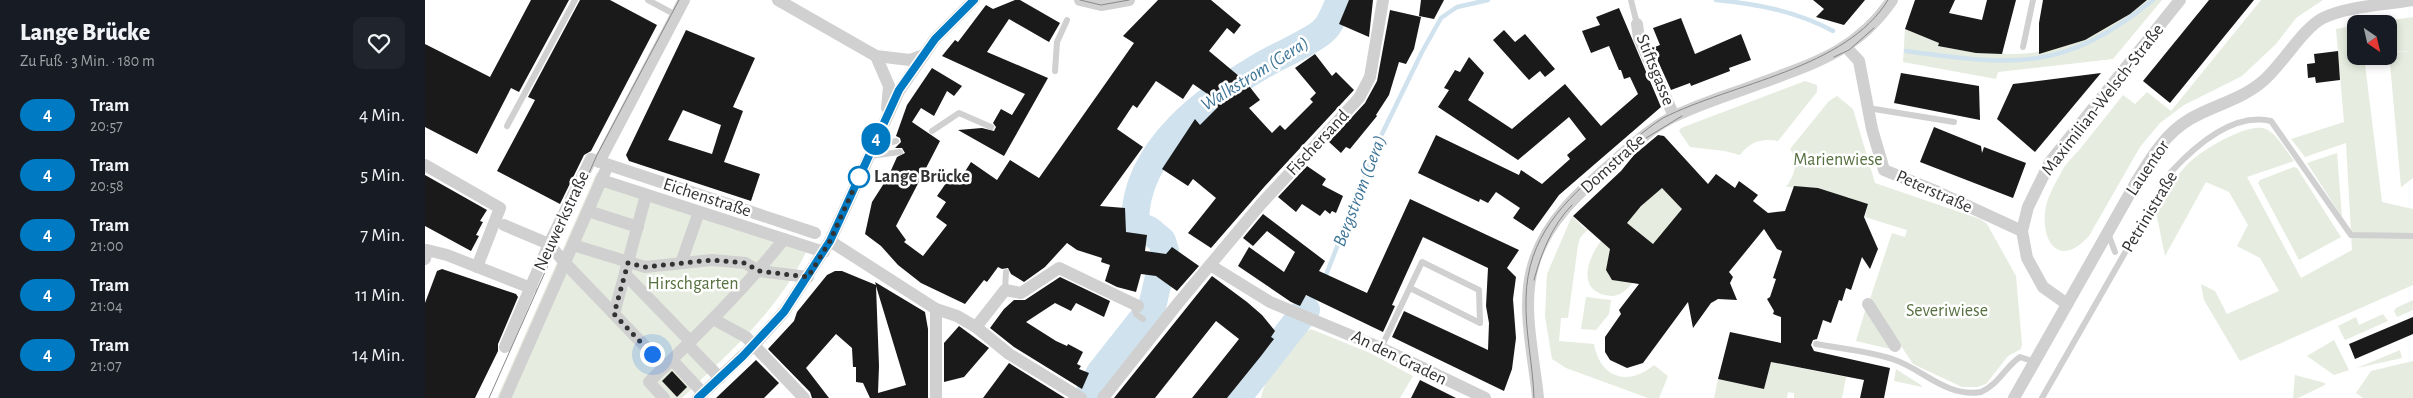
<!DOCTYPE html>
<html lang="de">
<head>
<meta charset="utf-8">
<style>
	:root { --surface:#171b24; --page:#20242c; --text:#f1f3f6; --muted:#9ea1a6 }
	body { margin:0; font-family:"Alegreya Sans",sans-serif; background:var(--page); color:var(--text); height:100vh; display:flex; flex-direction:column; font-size:19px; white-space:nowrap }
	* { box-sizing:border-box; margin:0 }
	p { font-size:16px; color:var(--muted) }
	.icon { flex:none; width:28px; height:28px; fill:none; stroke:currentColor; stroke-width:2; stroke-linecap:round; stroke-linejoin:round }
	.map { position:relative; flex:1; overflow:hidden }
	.side { display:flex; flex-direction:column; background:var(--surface); width:425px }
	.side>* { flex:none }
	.badge { padding:0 10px; border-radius:16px; font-size:18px; line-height:32px }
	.needle { width:32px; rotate:146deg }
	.fabs { position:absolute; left:1922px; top:15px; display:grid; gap:10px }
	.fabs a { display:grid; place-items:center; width:50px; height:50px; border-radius:10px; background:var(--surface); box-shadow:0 2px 8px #0003; font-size:25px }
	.you { position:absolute; width:25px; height:25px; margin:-12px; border:4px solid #fff; border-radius:50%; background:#1a73e8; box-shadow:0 0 0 8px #1a73e833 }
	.map>.badge { position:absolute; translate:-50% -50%; box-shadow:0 0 0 2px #fff }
	.round { display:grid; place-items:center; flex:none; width:52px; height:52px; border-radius:10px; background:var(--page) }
	.overview { display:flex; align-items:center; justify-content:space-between; height:85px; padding:0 20px }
	h1 { font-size:24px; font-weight:800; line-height:38px }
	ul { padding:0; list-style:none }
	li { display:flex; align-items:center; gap:15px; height:60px; padding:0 20px }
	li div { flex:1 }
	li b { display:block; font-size:19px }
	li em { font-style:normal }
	li .badge { min-width:55px; font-weight:700; text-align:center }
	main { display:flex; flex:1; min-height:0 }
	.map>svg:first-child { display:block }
	.green { fill:#e6ecdf }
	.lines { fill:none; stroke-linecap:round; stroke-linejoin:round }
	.stream { stroke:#cfe2ee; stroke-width:4.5 }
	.river { stroke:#cfe2ee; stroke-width:28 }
	.building { fill:#1a1a1a; fill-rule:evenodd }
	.lane { stroke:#d0d0d0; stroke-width:6 }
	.street { stroke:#d0d0d0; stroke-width:12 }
	.tram { stroke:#888; stroke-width:1 }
	.line-casing { stroke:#fff; stroke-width:11 }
	.line { stroke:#007ac3; stroke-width:8 }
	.walk { stroke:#333; stroke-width:5; stroke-dasharray:0 9 }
	.stop-dot { fill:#fff; stroke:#007ac3; stroke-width:2.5 }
	.labels { text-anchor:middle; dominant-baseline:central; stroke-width:5; stroke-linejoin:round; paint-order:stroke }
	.street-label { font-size:18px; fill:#333; stroke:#fff }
	.park-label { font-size:18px; fill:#56703f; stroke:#fff }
	.stop-label { font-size:18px; font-weight:bold; fill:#333; stroke:#fff; text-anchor:start }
	.water-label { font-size:19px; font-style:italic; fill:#3f7597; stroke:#fff }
</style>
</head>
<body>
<main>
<section class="side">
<div class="overview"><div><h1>Lange Brücke</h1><p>Zu Fuß · 3 Min. · 180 m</p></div><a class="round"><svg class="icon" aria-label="heart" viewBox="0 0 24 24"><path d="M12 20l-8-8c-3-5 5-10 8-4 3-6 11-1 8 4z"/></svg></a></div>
<ul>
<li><span class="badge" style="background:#007ac3;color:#fff">4</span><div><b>Tram</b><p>20:57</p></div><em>4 Min.</em></li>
<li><span class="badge" style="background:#007ac3;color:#fff">4</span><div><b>Tram</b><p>20:58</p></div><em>5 Min.</em></li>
<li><span class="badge" style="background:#007ac3;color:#fff">4</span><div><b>Tram</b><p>21:00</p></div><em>7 Min.</em></li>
<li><span class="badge" style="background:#007ac3;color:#fff">4</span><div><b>Tram</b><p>21:04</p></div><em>11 Min.</em></li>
<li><span class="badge" style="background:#007ac3;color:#fff">4</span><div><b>Tram</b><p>21:07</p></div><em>14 Min.</em></li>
</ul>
</section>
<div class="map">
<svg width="1988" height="398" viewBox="0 0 1988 398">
	<rect width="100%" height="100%" fill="#fff"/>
	<g class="green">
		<path d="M1722,0H1737L1688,59L1573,72L1571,79L1478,62L1480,29L1514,43L1513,46C1598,63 1654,55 1722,0Z"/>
		<path d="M1836,0H1898L1871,18L1851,44L1817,76L1759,105L1735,123L1715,147L1664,236C1637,266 1617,247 1620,212C1621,200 1630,183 1636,173C1640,164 1648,157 1655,149C1669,131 1684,113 1698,95L1710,104L1722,92L1746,111Z"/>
		<polygon points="1988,17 1988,52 1964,51 1964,24 1939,24"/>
		<path d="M1931,25V56H1939L1957,202L1988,209V285L1815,361L1779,300L1776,284L1790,291L1802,314L1854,291L1835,258L1812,246L1823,225L1804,192L1781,182L1740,256L1731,212C1740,197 1748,180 1760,167C1772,152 1824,121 1841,129C1853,135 1861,151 1869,161L1822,177L1876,278L1927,250L1921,143L1880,157L1866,139L1919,122L1911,29Z"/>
		<polygon points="1964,52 1988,52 1988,178 1976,187"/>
		<path d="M1380,81L1392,85V92L1353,141C1336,138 1325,142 1315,155L1300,151L1265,147L1254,131L1256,128Z"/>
		<path d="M1412,96L1428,109L1450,183L1555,219L1562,224L1591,276L1597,344L1596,349L1583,356L1561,384L1552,387H1537L1488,364L1445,299L1467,233L1480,237L1482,230L1440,217L1443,204L1425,202L1426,198L1423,197L1421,201L1403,191L1400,194L1395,193V188L1361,187C1370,175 1374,161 1365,149L1404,101Z"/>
		<polygon points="1912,153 1917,217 1882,163"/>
		<polygon points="1869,167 1872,168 1916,237 1874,260 1833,183 1835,180"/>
		<path d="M172,172L201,185L382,250C354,310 304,353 257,398H72Z"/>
		<polygon points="1236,185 1238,189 1261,211 1230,249 1208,227 1205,228 1198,222 1214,206 1215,208 1219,201 1221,202 1220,200"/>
		<path d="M1147,216L1160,229H1163L1155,238L1153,245L1143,318H1136L1134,341L1169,344C1175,378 1203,387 1229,365L1243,376L1234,398H1223L1141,368L1127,359L1120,316L1122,274Z"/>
		<path d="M1176,241L1194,252L1182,264L1185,272L1183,274L1184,276L1187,275L1193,281L1217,272C1211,279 1204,289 1195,294C1189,297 1182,296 1176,294C1152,285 1165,255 1176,241Z"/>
		<polygon points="1161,297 1186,300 1184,314 1171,330 1156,329"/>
		<polygon points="1988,300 1988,310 1972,317 1969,311 1971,308"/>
		<polygon points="1441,308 1465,349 1431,341"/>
		<polygon points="1958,314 1963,321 1920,340 1913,326 1931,317 1934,325"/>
		<path d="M886,329L945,353L988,376L975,398H836C839,377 866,349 879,333Z"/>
		<polygon points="1909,340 1924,370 1909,375 1882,356"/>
		<polygon points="1975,350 1977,358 1932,368"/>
		<polygon points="1988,361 1988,398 1938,398 1931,393 1946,371"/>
		<polygon points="1346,362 1421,377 1417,398 1369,398 1369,393 1363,392 1362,398 1289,398 1293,379 1339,389"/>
		<polygon points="1471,369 1496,385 1497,387 1469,381"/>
		<polygon points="1870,375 1900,383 1900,385 1873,398 1868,398"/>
	</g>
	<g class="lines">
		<g class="stream">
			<path d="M1291,0C1332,4 1371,11 1408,31"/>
			<path d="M1481,51C1589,66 1639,72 1728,0"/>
			<polyline points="899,280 954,140 997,52 1016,18 1032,7 1063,0"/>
			<polyline points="881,310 890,295"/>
		</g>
		<g class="river">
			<path d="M662,398L675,373L727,307L740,251L737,241L724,230L710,224C709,148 784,96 843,62C856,55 891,39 899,30C906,24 911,9 915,0"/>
			<polyline points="812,398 881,310"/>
		</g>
	</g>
	<g class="building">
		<polygon points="106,0 144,0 94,92 86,88 52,154 0,127 0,44 65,77"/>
		<polygon points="155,0 185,0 232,25 166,151 159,155 135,204 72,171 110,100 103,97"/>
		<polygon points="590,0 595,0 635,23 624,42 584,19 562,52 623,78 579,156 533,130 557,128 569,131 571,127 568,123 576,109 587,115 600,94 517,56 530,40 533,42 561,5 568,9"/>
		<polygon points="733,0 786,0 816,25 809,34 802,28 784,51 821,82 835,100 824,108 847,133 855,125 860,130 888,102 885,99 891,93 870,68 890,54 907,76 911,72 929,90 840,186 786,248 763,233 791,198 768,179 763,186 737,169 770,119 775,125 793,107 784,95 768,84 758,99 731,81 712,108 708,105 692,129 718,147 675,206 700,208 701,232 722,235 720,251 741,254 747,247 774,266 752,291 731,276 716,274 711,292 692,287 680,281 685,265 676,262 677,258 652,250 642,243 620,267 599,282 586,274 583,268 577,269 573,267 562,282 559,280 540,304 496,283 473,265 456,246 440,234 447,202 463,177 472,157 480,153 477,148 470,148 476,142 475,138 471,136 482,105 507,68 537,86 529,96 522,91 509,116 496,108 487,122 515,141 471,226 481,240 479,242 498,256 522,225 511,217 521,202 512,196 526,176 534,181 546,162 572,180 585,160 614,178 709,43 698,36"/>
		<polygon points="924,0 948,0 944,37 914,24"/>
		<polygon points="996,0 1019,0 1009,19 994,16"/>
		<polygon points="1388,0 1440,0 1419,25 1391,17 1399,9"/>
		<polygon points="1490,0 1530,0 1524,13 1557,20 1562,0 1591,0 1577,54 1551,53 1513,46 1514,43 1480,29"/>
		<polygon points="1618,0 1722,0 1705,14 1660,40 1614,54 1614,23"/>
		<polygon points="1784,0 1829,0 1745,103 1718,81"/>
		<polygon points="1194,8 1236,107 1134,195 1108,231 1088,218 1095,208 1071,192 1063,203 1055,199 1054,202 993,173 1011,135 1094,175 1096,170 1117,184 1145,159 1142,155 1161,139 1144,117 1093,160 1013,107 1024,90 1019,88 1030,70 1035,72 1044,57 1059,73 1043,100 1087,129 1140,84 1176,126 1213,94 1205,77 1199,79 1196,70 1194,70 1184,46 1166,53 1157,31 1175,25 1171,17"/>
		<polygon points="965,10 996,17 989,49 981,64 974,62 964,95 951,115 952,116 925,149 921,147 916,153 904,142 940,103 952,81"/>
		<polygon points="1256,18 1270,54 1316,34 1326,60 1304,68 1305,71 1266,86 1265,83 1246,90 1227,48 1235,45 1228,28"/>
		<path d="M261,30L330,58L308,107L318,111L299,162L335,174L326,201L204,161L201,155ZM258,110L296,125L287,154L243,140Z"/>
		<polygon points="1079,30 1090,42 1100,34 1130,69 1120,77 1115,71 1104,80 1068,40"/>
		<polygon points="1913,51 1915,80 1891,83 1890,77 1883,78 1882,64 1890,63 1889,54"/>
		<polygon points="1476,73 1554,86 1555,120 1469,103"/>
		<polygon points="1676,73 1610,152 1572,119 1588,84"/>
		<polygon points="1509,127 1556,146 1557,153 1559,147 1601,163 1588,198 1495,162"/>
		<path d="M1233,135L1239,136L1283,184L1291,174L1310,188L1314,181L1333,195L1328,201L1343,213L1360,211L1369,186L1393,188L1443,204L1439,217L1453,249L1445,269L1437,257L1426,290L1421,288L1417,301L1414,300L1406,323L1398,320L1392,339L1388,340L1386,345L1389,351L1465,368L1459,398H1435L1439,380L1346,362L1339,389L1293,379L1305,332L1356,343V317L1348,314L1349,311L1342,299L1345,297L1351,279L1348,278L1357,251L1352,249L1339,229L1304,272L1308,277L1305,283L1312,300L1293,299L1286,303L1268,328L1263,302L1218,363L1202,368L1185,360L1180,352V337L1196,314L1194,310L1214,284L1187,280L1181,270L1185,249L1148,216L1196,171L1209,155ZM1237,188L1257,209L1228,244L1202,223L1216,206Z"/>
		<polygon points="882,166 901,179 897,185 918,196 911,213 907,211 905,214 900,210 895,216 877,204 871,212 853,197"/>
		<polygon points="0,175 62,210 55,221 58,222 51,235 54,236 46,251 0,226"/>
		<polygon points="985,199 1094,250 1082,268 1091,277 1088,299 1091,338 1087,369 1079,391 967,337 979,311 1063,350 1064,323 1061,306 1063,268 1040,257 998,237 967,305 970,306 958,332 881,295 875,306 866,302 813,266 824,247 859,272 870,252 842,231 828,246 818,238 838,214 900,261 894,271 942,293"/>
		<polygon points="17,269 91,294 93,297 73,344 73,351 50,398 0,398 0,303 12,271"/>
		<path d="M410,271H417L451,285L450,282L500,312L503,329V398H445L438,383L431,382V367H428L427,348L411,334L381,368L404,398H387L385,392L343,349L369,321L372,312L402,275ZM451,286L481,385L453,393L454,366Z"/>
		<polygon points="787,276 822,302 837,315 850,331 846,337 849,339 836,356 802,398 767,398 814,339 791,321 730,398 689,398"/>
		<polygon points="635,277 685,301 679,317 651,303 646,311 630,303 601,322 631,341 642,346 643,344 658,352 652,364 656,366 654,369 664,373 657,389 589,347 565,328 579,309 589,300 600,300"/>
		<polygon points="1988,317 1988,334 1930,359 1924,344"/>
		<polygon points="534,326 564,348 539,377 519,382 519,343"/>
		<polygon points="331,360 354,383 339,398 291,398"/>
		<polygon points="584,363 640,398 558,398"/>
		<polygon points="247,371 262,387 252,397 237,381"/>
		<polygon points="995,380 1031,398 986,398"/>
	</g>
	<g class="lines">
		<g class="lane">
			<polyline points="223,0 251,15"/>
			<polyline points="1206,0 1212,24"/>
			<polyline points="1598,47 1608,0"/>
			<polyline points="630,71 632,42 642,20"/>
			<polyline points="1443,108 1529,122"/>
			<polyline points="82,126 150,0"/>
			<polyline points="507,131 534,113 566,127"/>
			<polyline points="449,146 471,141"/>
			<polyline points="445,156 475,152"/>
			<polyline points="1683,233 1690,252"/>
			<polyline points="580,290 581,272"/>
			<polyline points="709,306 711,314 718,319"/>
			<path d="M1391,344C1417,349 1445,351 1470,360C1497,369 1522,398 1556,392C1574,384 1580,367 1595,357L1610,362"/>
			<polyline points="956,348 997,262 1054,290 1055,323 985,288"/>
			<path d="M1617,398L1746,172C1770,146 1808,112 1846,121L1926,235L1988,236"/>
		</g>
		<g class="street">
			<polyline points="353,0 451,56 485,60 499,55"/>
			<polyline points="655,0 676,5 704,0"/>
			<polyline points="1212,24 1214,38 1249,116"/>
			<polyline points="1421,47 1434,61 1447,129 1459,170 1508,190 1597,231"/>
			<polyline points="451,56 464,86 462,108"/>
			<polyline points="174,162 259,0"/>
			<polyline points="0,165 75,208 52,267"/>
			<polyline points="176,180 399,252"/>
			<polyline points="163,211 213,227"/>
			<polyline points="79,225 124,244 140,263 240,367"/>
			<polyline points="405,241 511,309 532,316 551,327 584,354 656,398"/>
			<polyline points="148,245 220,267 287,260 320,263 334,271 383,277"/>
			<polyline points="0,259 2,250 22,255 106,288"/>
			<polyline points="256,263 274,212"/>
			<polyline points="785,265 845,302 956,348 1060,398"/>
			<polyline points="200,274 266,342"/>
			<polyline points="1443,304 1470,346"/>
			<polyline points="1642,304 1618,287 1602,258 1597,231 1603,207 1625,162 1755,0"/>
			<polyline points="189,314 221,195"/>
			<polyline points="288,319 321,337 379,398"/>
			<polyline points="551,327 580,290 596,293 634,268 713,306"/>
			<polyline points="263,345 295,378"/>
			<polyline points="80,347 124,244 166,159 390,233"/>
			<polyline points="247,360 278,393"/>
			<polyline points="80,398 183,165"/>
			<path d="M239,398L224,382C271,336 318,291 359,239"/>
			<polyline points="273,398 329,345 359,312 405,241 474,91 510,39 549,0"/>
			<polyline points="511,398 511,309"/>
			<polyline points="678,398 754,302 836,204 934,98 945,77 958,0"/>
			<path d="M1113,398C1109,356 1096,307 1108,266C1121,219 1158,189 1193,158C1209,144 1225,129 1244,119C1273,104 1305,95 1336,83C1390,63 1432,51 1467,0"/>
			<path d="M1589,398L1713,179C1727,156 1741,133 1765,119C1789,105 1816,100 1838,81C1857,65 1878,28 1898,18C1922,6 1960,5 1987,0"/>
		</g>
		<g class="tram">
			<polyline points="655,0 676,5 704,0"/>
			<polyline points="1409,57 1424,50 1449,28"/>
			<polyline points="1221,138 1257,116"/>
			<path d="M405,241C440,167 481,48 549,0"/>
			<path d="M1109,280C1116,254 1127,225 1147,205"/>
			<polyline points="64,398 172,155 254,0"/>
			<path d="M1109,398C1108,365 1100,332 1101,299C1102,236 1139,202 1182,164C1200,147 1218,131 1238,118C1307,83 1421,69 1463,0"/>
		</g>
	</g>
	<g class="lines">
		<defs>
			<polyline id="line" points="273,398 318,356 359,312 405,241 474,90 510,39 549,0"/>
		</defs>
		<use href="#line" class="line-casing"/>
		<use href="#line" class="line"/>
		<polyline class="walk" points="227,354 189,314 203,263 220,267 287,260 320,263 334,271 383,277 405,241 434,177"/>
	</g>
	<circle class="stop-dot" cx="434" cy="177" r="10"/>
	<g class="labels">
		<g class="street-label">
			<text transform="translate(1230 70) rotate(68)">Stiftsgasse</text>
			<text transform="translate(1678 100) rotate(-52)">Maximilian-Welsch-Straße</text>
			<text transform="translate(893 143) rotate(-47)">Fischersand</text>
			<text transform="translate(1188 164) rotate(-42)">Domstraße</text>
			<text transform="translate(1723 168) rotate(-56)">Lauentor</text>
			<text transform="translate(1509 192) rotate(24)">Peterstraße</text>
			<text transform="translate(282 198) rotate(18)">Eichenstraße</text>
			<text transform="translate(1725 212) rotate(-59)">Petrinistraße</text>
			<text transform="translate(137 221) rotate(-65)">Neuwerkstraße</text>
			<text transform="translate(974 358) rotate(26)">An den Graden</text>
		</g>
		<g class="park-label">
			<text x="1413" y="160">Marienwiese</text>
			<text x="268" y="284">Hirschgarten</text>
			<text x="1522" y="311">Severiwiese</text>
		</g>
		<g class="stop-label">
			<text x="449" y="177">Lange Brücke</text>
		</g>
		<g class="water-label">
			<text transform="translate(830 74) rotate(-32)">Walkstrom (Gera)</text>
			<text transform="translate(935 191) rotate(-69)">Bergstrom (Gera)</text>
		</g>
	</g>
</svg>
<div class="fabs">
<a><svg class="needle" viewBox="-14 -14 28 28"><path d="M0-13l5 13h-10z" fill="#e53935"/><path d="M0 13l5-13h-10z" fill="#9ea1a6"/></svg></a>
</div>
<div class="you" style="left:227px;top:354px"></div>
<b class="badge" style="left:451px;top:139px;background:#007ac3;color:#fff">4</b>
</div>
</main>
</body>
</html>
